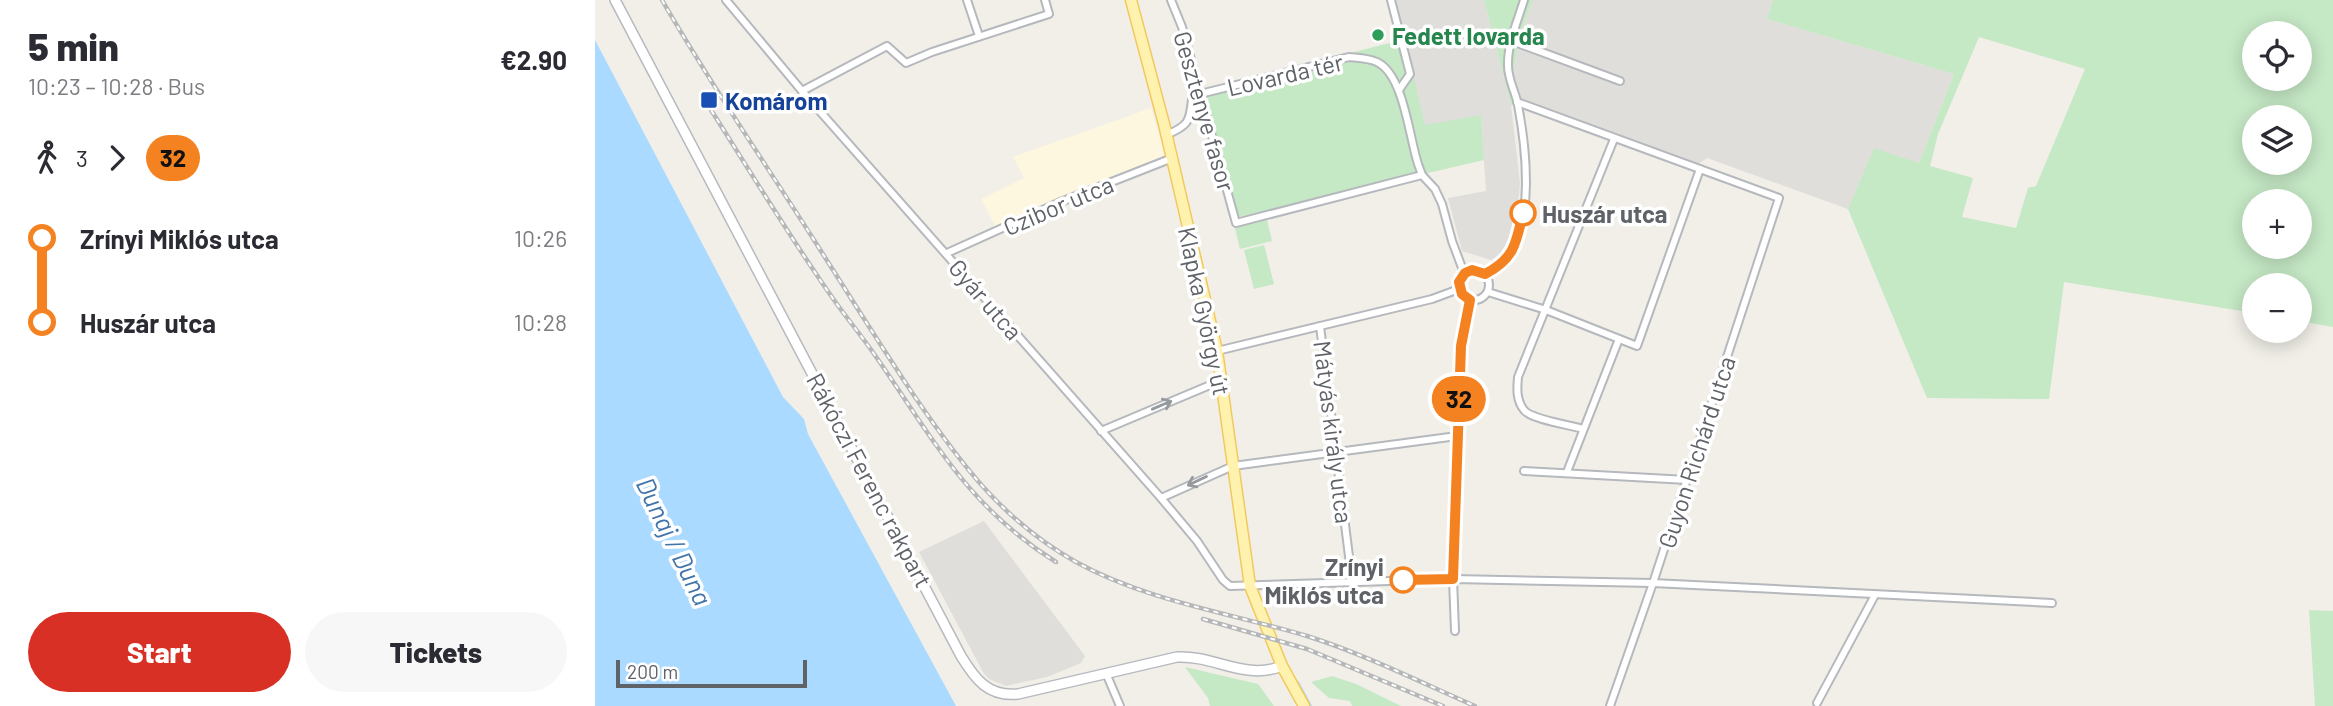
<!DOCTYPE html>
<html lang="en">
<head>
<meta charset="utf-8">
<style>
	:root { --surface:#fff; --page:#f7f7f7; --text:#2b2b33; --muted:#7c7c81; --accent:#d93025 }
	body { margin:0; font-family:Barlow,sans-serif; background:var(--page); color:var(--text); height:100vh; display:flex; flex-direction:column; font-size:26px; white-space:nowrap }
	* { box-sizing:border-box; margin:0 }
	p { font-size:23px; color:var(--muted) }
	.icon { flex:none; width:38px; height:38px; fill:none; stroke:currentColor; stroke-width:2; stroke-linecap:round; stroke-linejoin:round }
	.map { position:relative; flex:1; overflow:hidden }
	.sheet { display:flex; flex-direction:column; background:var(--surface); width:595px }
	.sheet>* { flex:none }
	.badge { padding:0 14px; border-radius:23px; font-size:24px; line-height:46px }
	.buttons { position:absolute; left:1647px; top:21px; display:grid; gap:14px }
	.buttons a { display:grid; place-items:center; width:70px; height:70px; border-radius:50%; background:var(--surface); box-shadow:0 4px 18px #0003; font-size:35px }
	.scale { position:absolute; left:21px; bottom:18px; width:191px; box-sizing:border-box; padding-left:7px; border:4px solid #5f6368; border-top:0; font-size:19px; line-height:24px; white-space:nowrap; color:#5f6368; -webkit-text-stroke:5px #fff; paint-order:stroke }
	.map>.badge { position:absolute; translate:-50% -50%; box-shadow:0 0 0 4px #fff }
	.legs { display:flex; align-items:center; gap:10px; height:77px; padding:0 28px; font-size:23px }
	.legs p { margin-inline-start:auto }
	.summary { display:flex; align-items:center; justify-content:space-between; height:119px; padding:0 28px }
	h1 { font-size:38px; font-weight:800; line-height:52px }
	.button { display:flex; gap:14px; margin-top:auto; padding:14px 28px }
	.button a { flex:1; height:80px; border-radius:42px; background:var(--accent); color:#fff; font-size:28px; font-weight:800; line-height:80px; text-align:center }
	.button a+a { background:var(--page); color:var(--text) }
	ul { padding:0 28px; list-style:none }
	li { display:flex; align-items:center; gap:24px; height:84px; font-size:26px }
	li i { display:grid; place-items:center; width:10px; height:100%; margin:0 9px; background:currentColor }
	li i::after { content:''; width:18px; height:18px; margin:-9px; border:5px solid; border-radius:50%; background:var(--surface) }
	li p { margin-inline-start:auto }
	li:first-child i { background:linear-gradient(#0000 50%,currentColor 0) }
	li:last-child i { background:linear-gradient(currentColor 50%,#0000 0) }
	main { display:flex; flex:1; min-height:0 }
	.map>svg:first-child { display:block }
	.commercial { fill:#fef7e0 }
	.industrial { fill:#e0deda }
	.green { fill:#c5e8c5; fill-rule:evenodd }
	.water { fill:#aadaff }
	.lines { fill:none; stroke-linecap:round; stroke-linejoin:round }
	.stream { stroke:#aadaff; stroke-width:2 }
	.street-casing { stroke:#b5b8bc; stroke-width:10 }
	.secondary-casing { stroke:#b6babf; stroke-width:12 }
	.primary-casing { stroke:#f2c960; stroke-width:13 }
	.street { stroke:#fff; stroke-width:6 }
	.secondary { stroke:#fff; stroke-width:9 }
	.primary { stroke:#fff2af; stroke-width:10 }
	.rail-casing { stroke:#b6b7b8; stroke-width:4.5 }
	.rail { stroke:#fff; stroke-width:2; stroke-dasharray:5; stroke-linecap:butt }
	.oneway { stroke:#979a9d }
	.line-1-casing { stroke:#fff; stroke-width:16 }
	.line-1 { stroke:#f58220; stroke-width:10 }
	.leisure-dot { fill:#2e9e5b; stroke:#fff; stroke-width:2.5 }
	.transit-dot { fill:#1a4fb4; stroke:#fff; stroke-width:2.5 }
	.stop-1-dot { fill:#fff; stroke:#f58220; stroke-width:3.5 }
	.labels { text-anchor:middle; dominant-baseline:central; stroke-width:7; stroke-linejoin:round; paint-order:stroke }
	.leisure-label { font-size:24px; font-weight:bold; fill:#27864d; stroke:#fff; text-anchor:start }
	.street-label { font-size:24px; fill:#5f6368; stroke:#fff }
	.transit-label { font-size:24px; font-weight:bold; fill:#164399; stroke:#fff; text-anchor:start }
	.stop-label { font-size:24px; font-weight:bold; fill:#5f6368; stroke:#fff; text-anchor:start }
	.water-label { font-size:26px; font-style:italic; fill:#4174aa; stroke:#fff }
</style>
</head>
<body>
<main>
<section class="sheet">
<div class="summary"><div><h1>5 min</h1><p>10:23 – 10:28 · Bus</p></div><b>€2.90</b></div>
<div class="legs"><svg class="icon" aria-label="walk" viewBox="0 0 24 24"><circle cx="13" cy="4" r="2"/><path d="M13 8l-2 6 4 7M11 14l-3 7M7 12l3-4h3l4 4"/></svg>3<svg class="icon" aria-label="forward" viewBox="0 0 24 24"><path d="M9 5l7 7-7 7"/></svg><b class="badge" style="background:#f58220;color:#111">32</b></div>
<ul>
<li><i style="color:#f58220"></i><b>Zrínyi Miklós utca</b><p>10:26</p></li>
<li><i style="color:#f58220"></i><b>Huszár utca</b><p>10:28</p></li>
</ul>
<div class="button"><a>Start</a><a>Tickets</a></div>
</section>
<div class="map">
<svg width="1738" height="706" viewBox="0 0 1738 706">
	<rect width="100%" height="100%" fill="#f1efe8"/>
	<polygon class="commercial" points="556,108 570,155 400,226 386,199 429,178 418,157"/>
	<g class="industrial">
		<polygon points="800,0 889,0 916,105 925,183 924,196 914,239 904,257 899,261 867,251 853,198 891,191 886,116 830,126"/>
		<polygon points="938,0 1178,0 1172,19 1359,74 1324,163 1279,149 1253,209 1112,158 1103,164 928,101 917,78 925,34"/>
		<polygon points="389,521 490,656 486,663 452,677 411,686 394,679 388,672 324,552"/>
	</g>
	<g class="green">
		<polygon points="889,0 938,0 925,34 917,78 928,101 916,105"/>
		<path d="M1178,0H1738V327L1705,321L1704,285H1659V313L1469,282L1454,399L1332,398L1253,209L1279,148L1324,163L1359,74L1172,19ZM1659,33H1704V79H1659ZM1384,37L1490,69L1441,186L1433,188L1421,228L1367,217L1378,178L1335,166L1343,134ZM1659,117H1704V163H1659ZM1704,201V247H1659V201Z"/>
		<polygon points="810,39 830,125 886,115 889,160 643,217 608,91"/>
		<polygon points="672,220 677,241 645,249 640,228"/>
		<polygon points="669,245 679,284 659,289 649,250"/>
		<polygon points="1714,610 1738,611 1738,706 1720,706"/>
		<polygon points="590,667 663,684 679,706 615,706 613,698"/>
		<polygon points="737,676 761,684 806,706 757,706 755,701 734,698 716,682"/>
	</g>
	<polygon class="water" points="0,40 188,397 209,419 213,434 361,706 0,706"/>
	<g class="lines">
		<polyline class="stream" points="703,682 716,706"/>
		<defs>
			<g id="street">
				<polyline points="131,0 207,91 566,498 602,541 628,580 635,586 858,579 1058,583 1457,603"/>
				<polyline points="372,0 384,36"/>
				<polyline points="576,0 587,27 641,223 827,175"/>
				<polyline points="796,0 815,74 804,90"/>
				<polyline points="917,41 1025,81"/>
				<polyline points="207,91 292,46 311,63 337,52 454,14 450,0"/>
				<polyline points="922,102 1184,198 1058,583 1015,706"/>
				<path d="M571,135C593,126 595,122 597,99L605,94L754,57C764,58 773,58 782,62C809,75 814,137 823,164L827,175L840,189L847,204L857,241L869,273"/>
				<polyline points="352,253 463,203 575,159"/>
				<circle cx="879" cy="285" r="15"/>
				<path d="M890,274C896,271 904,268 908,263C941,228 931,147 923,105C920,90 912,78 913,63C913,42 923,20 929,0"/>
				<polyline points="893,292 951,310 1042,346 1105,169"/>
				<polyline points="725,326 757,580"/>
				<polyline points="622,351 837,299 864,289"/>
				<path d="M988,429C975,425 935,419 929,410C921,400 922,388 923,377L1019,139"/>
				<polyline points="506,431 627,380"/>
				<polyline points="929,471 1092,480"/>
				<polyline points="972,472 1024,339"/>
				<polyline points="566,498 638,466 862,436"/>
				<polyline points="860,631 858,579 866,346 875,300"/>
				<polyline points="511,673 525,706"/>
				<polyline points="1222,703 1280,595"/>
			</g>
			<path id="secondary" d="M20,0L366,656C380,679 393,697 423,694L582,657C619,655 650,681 687,666"/>
			<polyline id="primary" points="536,0 569,124 622,351 655,586 687,666 709,706"/>
		</defs>
		<use href="#street" class="street-casing"/>
		<use href="#secondary" class="secondary-casing"/>
		<use href="#primary" class="primary-casing"/>
		<use href="#street" class="street"/>
		<use href="#secondary" class="secondary"/>
		<use href="#primary" class="primary"/>
		<defs>
			<g id="rail">
				<path d="M67,0C114,82 168,160 219,240C252,292 285,345 320,397C366,464 408,521 481,562C552,601 635,613 712,636C769,654 825,682 880,706"/>
				<path d="M111,102C153,168 194,236 239,300C251,317 265,334 277,351C337,436 370,505 461,562"/>
				<polyline points="608,619 712,649 848,706"/>
			</g>
		</defs>
		<use href="#rail" class="rail-casing"/>
		<use href="#rail" class="rail"/>
	</g>
	<defs><path id="oneway-shaft" d="M-6 0H5M1.5-3L5.5 0L1.5 3" fill="none" stroke-width="1.6" stroke-linecap="round" stroke-linejoin="round" transform="scale(1.75)"/></defs>
	<g class="oneway">
		<use href="#oneway-shaft" transform="translate(567 405) rotate(-23)"/>
		<use href="#oneway-shaft" transform="translate(602 481) rotate(155)"/>
	</g>
	<g class="lines">
		<defs>
			<path id="line-1" d="M808,580L858,579L866,346L875,300L867,294L864,282L870,273L877,270L890,274C919,259 921,244 928,213"/>
		</defs>
		<use href="#line-1" class="line-1-casing"/>
		<use href="#line-1" class="line-1"/>
	</g>
	<circle class="leisure-dot" cx="783" cy="35" r="7"/>
	<rect class="transit-dot" x="105" y="91" width="18" height="18" rx="3.5"/>
	<g class="stop-1-dot">
		<circle cx="928" cy="213" r="12"/>
		<circle cx="808" cy="580" r="12"/>
	</g>
	<g class="labels">
		<g class="leisure-label">
			<text x="797" y="35">Fedett lovarda</text>
		</g>
		<g class="street-label">
			<text transform="translate(690 74) rotate(-13)">Lovarda tér</text>
			<text transform="translate(610 111) rotate(74)">Gesztenye fasor</text>
			<text transform="translate(463 205) rotate(-23)">Czibor utca</text>
			<text transform="translate(391 299) rotate(49)">Gyár utca</text>
			<text transform="translate(610 311) rotate(78)">Klapka György út</text>
			<text transform="translate(739 432) rotate(83)">Mátyás király utca</text>
			<text transform="translate(1101 452) rotate(-72)">Guyon Richárd utca</text>
			<text transform="translate(275 480) rotate(62)">Rákóczi Ferenc rakpart</text>
		</g>
		<g class="transit-label">
			<text x="130" y="100">Komárom</text>
		</g>
		<g class="stop-label">
			<text x="947" y="213">Huszár utca</text>
			<text x="789" y="566" text-anchor="end">Zrínyi<tspan x="789" dy="28">Miklós utca</tspan></text>
		</g>
		<g class="water-label">
			<text transform="translate(80 541) rotate(64)">Dunaj / Duna</text>
		</g>
	</g>
</svg>
<div class="buttons">
<a><svg class="icon" aria-label="locate" viewBox="0 0 24 24"><circle cx="12" cy="12" r="6"/><path d="M12 2v4M12 18v4M2 12h4M18 12h4"/></svg></a>
<a><svg class="icon" aria-label="layers" viewBox="0 0 24 24"><path d="M12 4l9 5-9 5-9-5zM3 14l9 5 9-5"/></svg></a>
<a>+</a>
<a>−</a>
</div>
<div class="scale">200 m</div>
<b class="badge" style="left:864px;top:399px;background:#f58220;color:#111">32</b>
</div>
</main>
</body>
</html>
